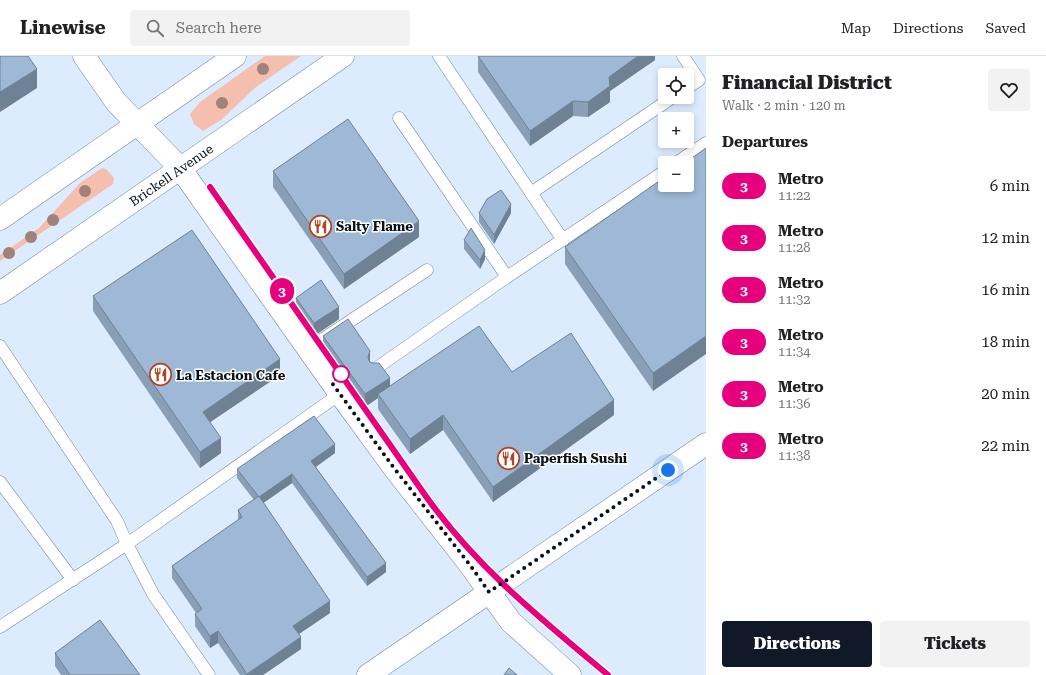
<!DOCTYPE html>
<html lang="en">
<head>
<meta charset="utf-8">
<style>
	:root { --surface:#fff; --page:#f2f2f2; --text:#202124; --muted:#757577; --line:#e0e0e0; --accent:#111827 }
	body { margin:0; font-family:"Roboto Serif",serif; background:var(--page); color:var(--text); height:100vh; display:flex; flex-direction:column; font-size:15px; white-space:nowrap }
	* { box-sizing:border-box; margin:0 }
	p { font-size:13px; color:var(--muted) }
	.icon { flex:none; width:22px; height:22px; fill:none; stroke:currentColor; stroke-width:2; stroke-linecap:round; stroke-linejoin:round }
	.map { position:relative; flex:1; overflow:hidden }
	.drawer { display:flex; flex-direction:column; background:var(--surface); width:340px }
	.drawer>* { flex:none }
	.badge { padding:0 8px; border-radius:13px; font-size:14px; line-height:26px }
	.controls { position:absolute; left:658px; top:12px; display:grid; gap:8px }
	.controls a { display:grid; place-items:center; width:36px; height:36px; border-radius:4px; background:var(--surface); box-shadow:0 2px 6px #0003; font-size:20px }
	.you { position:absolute; width:20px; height:20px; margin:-10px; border:3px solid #fff; border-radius:50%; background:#1a73e8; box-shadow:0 0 0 6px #1a73e833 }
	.map>.badge { position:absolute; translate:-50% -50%; box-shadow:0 0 0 2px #fff }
	h2 { padding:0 16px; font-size:15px; line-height:36px }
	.round { display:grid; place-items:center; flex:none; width:42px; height:42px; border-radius:4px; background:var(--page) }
	.summary { display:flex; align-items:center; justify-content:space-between; height:68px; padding:0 16px }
	h1 { font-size:19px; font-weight:800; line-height:30px }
	.primary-button { display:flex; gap:8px; margin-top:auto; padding:8px 16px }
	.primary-button a { flex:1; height:46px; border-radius:4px; background:var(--accent); color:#fff; font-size:16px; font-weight:800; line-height:46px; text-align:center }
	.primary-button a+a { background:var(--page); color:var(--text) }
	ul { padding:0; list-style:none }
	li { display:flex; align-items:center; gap:12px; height:52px; padding:0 16px }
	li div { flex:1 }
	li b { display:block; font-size:15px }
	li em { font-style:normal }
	li .badge { min-width:44px; font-weight:700; text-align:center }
	header { display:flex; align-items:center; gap:24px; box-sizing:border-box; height:56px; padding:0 20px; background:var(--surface); border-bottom:1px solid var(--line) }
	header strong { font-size:19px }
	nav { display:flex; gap:22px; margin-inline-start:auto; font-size:14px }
	.search { width:280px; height:36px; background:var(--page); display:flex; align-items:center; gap:10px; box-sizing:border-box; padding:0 14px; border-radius:4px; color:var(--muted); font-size:15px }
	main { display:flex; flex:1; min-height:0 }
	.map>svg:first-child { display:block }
	.green { fill:#f4bfaf }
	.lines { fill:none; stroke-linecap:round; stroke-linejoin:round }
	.lane-casing { stroke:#6f87a2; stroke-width:13 }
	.street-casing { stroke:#6f87a2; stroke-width:23 }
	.secondary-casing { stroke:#6f87a2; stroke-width:23 }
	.primary-casing { stroke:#6f87a2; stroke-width:23 }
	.lane { stroke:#fff; stroke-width:12 }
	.street { stroke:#fff; stroke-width:22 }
	.secondary { stroke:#fff; stroke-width:22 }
	.primary { stroke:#fff; stroke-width:22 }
	.rail { stroke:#414c57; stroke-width:3; stroke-dasharray:2 4; stroke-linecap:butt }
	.tree { fill:#a0817c }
	.wall { fill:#899eb7 }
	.shaded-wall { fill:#6f8195 }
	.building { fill:#9fb8d5; stroke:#6f8195 }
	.line-casing { stroke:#fff; stroke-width:9 }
	.line { stroke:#e6007e; stroke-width:6 }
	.walk { stroke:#08111a; stroke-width:4; stroke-dasharray:0 7.2 }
	.stop-dot { fill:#fff; stroke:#e6007e; stroke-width:2 }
	.labels { text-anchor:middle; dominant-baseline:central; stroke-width:3; stroke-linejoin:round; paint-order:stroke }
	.street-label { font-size:13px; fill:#08111a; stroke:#fff }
	.poi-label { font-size:13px; font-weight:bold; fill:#08111a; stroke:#fff; text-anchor:start }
</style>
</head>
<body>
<header>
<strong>Linewise</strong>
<div class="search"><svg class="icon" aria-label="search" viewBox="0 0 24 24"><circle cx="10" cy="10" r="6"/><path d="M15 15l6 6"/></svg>Search here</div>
<nav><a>Map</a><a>Directions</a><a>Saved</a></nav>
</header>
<main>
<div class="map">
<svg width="706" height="619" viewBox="0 0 706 619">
	<rect width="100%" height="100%" fill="#dcecfe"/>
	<g class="green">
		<polygon points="265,0 301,0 256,31 221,64 203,75 194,68 190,58 200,46"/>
		<polygon points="102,112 106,113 114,122 113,128 0,205 0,199 39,172 80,127"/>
	</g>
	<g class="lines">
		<defs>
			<g id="lane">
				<polyline points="439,0 531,137 673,41"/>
				<polyline points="683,0 699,24 687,32"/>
				<polyline points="399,62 507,221 665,115"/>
				<polyline points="676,107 706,87"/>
				<polyline points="531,137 563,184"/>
				<polyline points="0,290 117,465 127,488 344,335"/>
				<polyline points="308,293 427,214"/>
				<polyline points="375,313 507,221"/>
				<polyline points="0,426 73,524"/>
				<polyline points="0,571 127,488 153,538 209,619"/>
			</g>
			<polyline id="street" points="84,0 116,46 180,112 340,338 394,412 470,509 511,566 570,619"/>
			<polyline id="secondary" points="368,619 706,388"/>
			<g id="primary">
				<polyline points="0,163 235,0"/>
				<path id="s1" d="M0,237L343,0"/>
			</g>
		</defs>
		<use href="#lane" class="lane-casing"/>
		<use href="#street" class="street-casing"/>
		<use href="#secondary" class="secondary-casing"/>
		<use href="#primary" class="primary-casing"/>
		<use href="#lane" class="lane"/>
		<use href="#street" class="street"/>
		<use href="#secondary" class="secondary"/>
		<use href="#primary" class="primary"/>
		<path class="rail" d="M210,131L434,451C451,473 469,494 488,514C525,552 567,585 608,619"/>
	</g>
	<g class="tree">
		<circle cx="263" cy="13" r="6"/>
		<circle cx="222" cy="47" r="6"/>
		<circle cx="85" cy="135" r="6"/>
		<circle cx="53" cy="164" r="6"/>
		<circle cx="31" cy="181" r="6"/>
		<circle cx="9" cy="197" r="6"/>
	</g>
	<g class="wall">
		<polygon points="478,0 655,0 655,4 610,35 610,46 588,61 573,60 530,90 478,16"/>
		<polygon points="706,92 653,335 565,208 565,191"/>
		<polygon points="273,115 419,181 344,233 273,131"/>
		<polygon points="479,157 511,157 494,188 479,166"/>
		<polygon points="464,184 485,203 480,213 464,193"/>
		<polygon points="93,240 280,319 210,366 221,397 200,412 93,255"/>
		<polygon points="296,242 339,263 314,280 296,254"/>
		<polygon points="323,280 370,306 390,331 512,316 614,359 493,446 443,374 410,398 378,353 378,342 365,351 323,292"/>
		<polygon points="335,397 316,411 386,516 367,530 292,427 263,447 330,557 299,578 301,593 263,619 240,619 218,587 210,592 195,570 195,558 196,557 172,522 172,510 238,464 238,454 254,444 237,422 237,413"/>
		<polygon points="55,597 140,619 61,619 55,610"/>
	</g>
	<g class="shaded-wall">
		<polygon points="638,0 655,0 655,4 610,35 610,46 588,61 588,46 609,21"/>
		<polygon points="37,13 37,32 0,56 0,36"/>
		<polygon points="573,45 573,60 530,90 530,75"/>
		<polygon points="511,148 511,157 494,188 494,179"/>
		<polygon points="419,165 419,181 344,233 344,218"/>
		<polygon points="485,194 485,203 480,213 480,204"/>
		<polygon points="339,251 339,263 314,280 314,267"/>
		<polygon points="706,280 706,298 653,335 653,317"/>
		<polygon points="370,295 370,307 368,301"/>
		<polygon points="280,303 280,319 203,371 203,356"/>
		<polygon points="390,322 390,334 378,338 378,342 365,351 365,338"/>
		<polygon points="614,344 614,359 493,446 493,431"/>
		<polygon points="443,359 443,374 410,398 410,383"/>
		<polygon points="221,382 221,397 200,412 200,396"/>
		<polygon points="335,388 335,397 311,414 311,405"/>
		<polygon points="292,418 292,427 259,450 259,441"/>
		<polygon points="386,507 386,516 367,530 367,521"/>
		<polygon points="330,545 330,557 293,582 293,570"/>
		<polygon points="218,575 218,587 210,592 210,580"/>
		<polygon points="301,581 301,593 263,619 247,619 247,618"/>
	</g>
	<g class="building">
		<polygon points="0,0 28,0 37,13 0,36"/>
		<polygon points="478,0 638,0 609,21 610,30 588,46 573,45 530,75"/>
		<polygon points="348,63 419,165 344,218 273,115"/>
		<polygon points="706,92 706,280 653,317 565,191 665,121 665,129 687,129 687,107 685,107"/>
		<polygon points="501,134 511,148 494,179 479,157 487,143"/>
		<polygon points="471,172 485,194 480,204 464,184"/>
		<polygon points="192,174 280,303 203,356 221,382 200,396 93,240"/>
		<polygon points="321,224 339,251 314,267 296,242"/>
		<polygon points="348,263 370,295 368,301 369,305 372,307 379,307 390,322 365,338 323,280"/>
		<polygon points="479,270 512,316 571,277 614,344 493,431 443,359 410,383 378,338"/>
		<polygon points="314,360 335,388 311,405 386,507 367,521 292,418 259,441 237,413"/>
		<polygon points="259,440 330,545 293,570 301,581 247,618 218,575 210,580 195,558 202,553 172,510 242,461 238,454"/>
		<polygon points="100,564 140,619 70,619 55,597"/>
		<polygon points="509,612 517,619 504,619"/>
	</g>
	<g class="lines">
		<defs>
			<path id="line" d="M210,131L425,439C477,512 540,562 608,619"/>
		</defs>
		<use href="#line" class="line-casing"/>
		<use href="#line" class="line"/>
		<polyline class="walk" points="341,318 332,327 394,412 470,509 489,536 668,414"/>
	</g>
	<defs>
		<symbol id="restaurant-ring" viewBox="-11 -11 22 22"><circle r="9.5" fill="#fff" stroke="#ae4625" stroke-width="1.5"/><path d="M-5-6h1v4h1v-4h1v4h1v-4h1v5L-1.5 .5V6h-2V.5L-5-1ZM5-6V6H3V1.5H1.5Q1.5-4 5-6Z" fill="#ae4625"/></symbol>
	</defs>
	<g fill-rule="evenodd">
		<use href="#restaurant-ring" x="308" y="158" width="25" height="25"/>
		<use href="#restaurant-ring" x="148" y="306" width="25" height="25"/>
		<use href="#restaurant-ring" x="496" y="390" width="25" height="25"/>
	</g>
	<circle class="stop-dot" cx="341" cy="318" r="8"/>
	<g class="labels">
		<g class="street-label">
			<text stroke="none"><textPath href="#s1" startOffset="208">Brickell Avenue</textPath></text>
		</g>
		<g class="poi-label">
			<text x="336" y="170">Salty Flame</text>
			<text x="176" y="319">La Estacion Cafe</text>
			<text x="524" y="402">Paperfish Sushi</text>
		</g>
	</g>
</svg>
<div class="controls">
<a><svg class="icon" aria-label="locate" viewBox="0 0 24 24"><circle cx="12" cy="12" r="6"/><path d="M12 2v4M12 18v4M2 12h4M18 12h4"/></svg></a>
<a>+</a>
<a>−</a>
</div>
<div class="you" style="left:668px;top:414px"></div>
<b class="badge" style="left:282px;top:235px;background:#e6007e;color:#fff">3</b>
</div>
<section class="drawer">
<div class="summary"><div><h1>Financial District</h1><p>Walk · 2 min · 120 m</p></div><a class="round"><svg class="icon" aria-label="heart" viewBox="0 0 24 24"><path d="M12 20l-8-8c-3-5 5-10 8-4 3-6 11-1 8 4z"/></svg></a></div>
<h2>Departures</h2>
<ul>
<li><span class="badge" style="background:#e6007e;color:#fff">3</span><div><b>Metro</b><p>11:22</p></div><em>6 min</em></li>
<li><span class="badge" style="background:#e6007e;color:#fff">3</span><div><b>Metro</b><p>11:28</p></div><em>12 min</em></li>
<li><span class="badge" style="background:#e6007e;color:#fff">3</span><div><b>Metro</b><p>11:32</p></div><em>16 min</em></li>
<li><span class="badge" style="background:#e6007e;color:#fff">3</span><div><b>Metro</b><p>11:34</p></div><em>18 min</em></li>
<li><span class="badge" style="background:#e6007e;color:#fff">3</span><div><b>Metro</b><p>11:36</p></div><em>20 min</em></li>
<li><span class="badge" style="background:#e6007e;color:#fff">3</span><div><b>Metro</b><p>11:38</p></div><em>22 min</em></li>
</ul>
<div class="primary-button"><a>Directions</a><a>Tickets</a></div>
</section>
</main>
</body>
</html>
